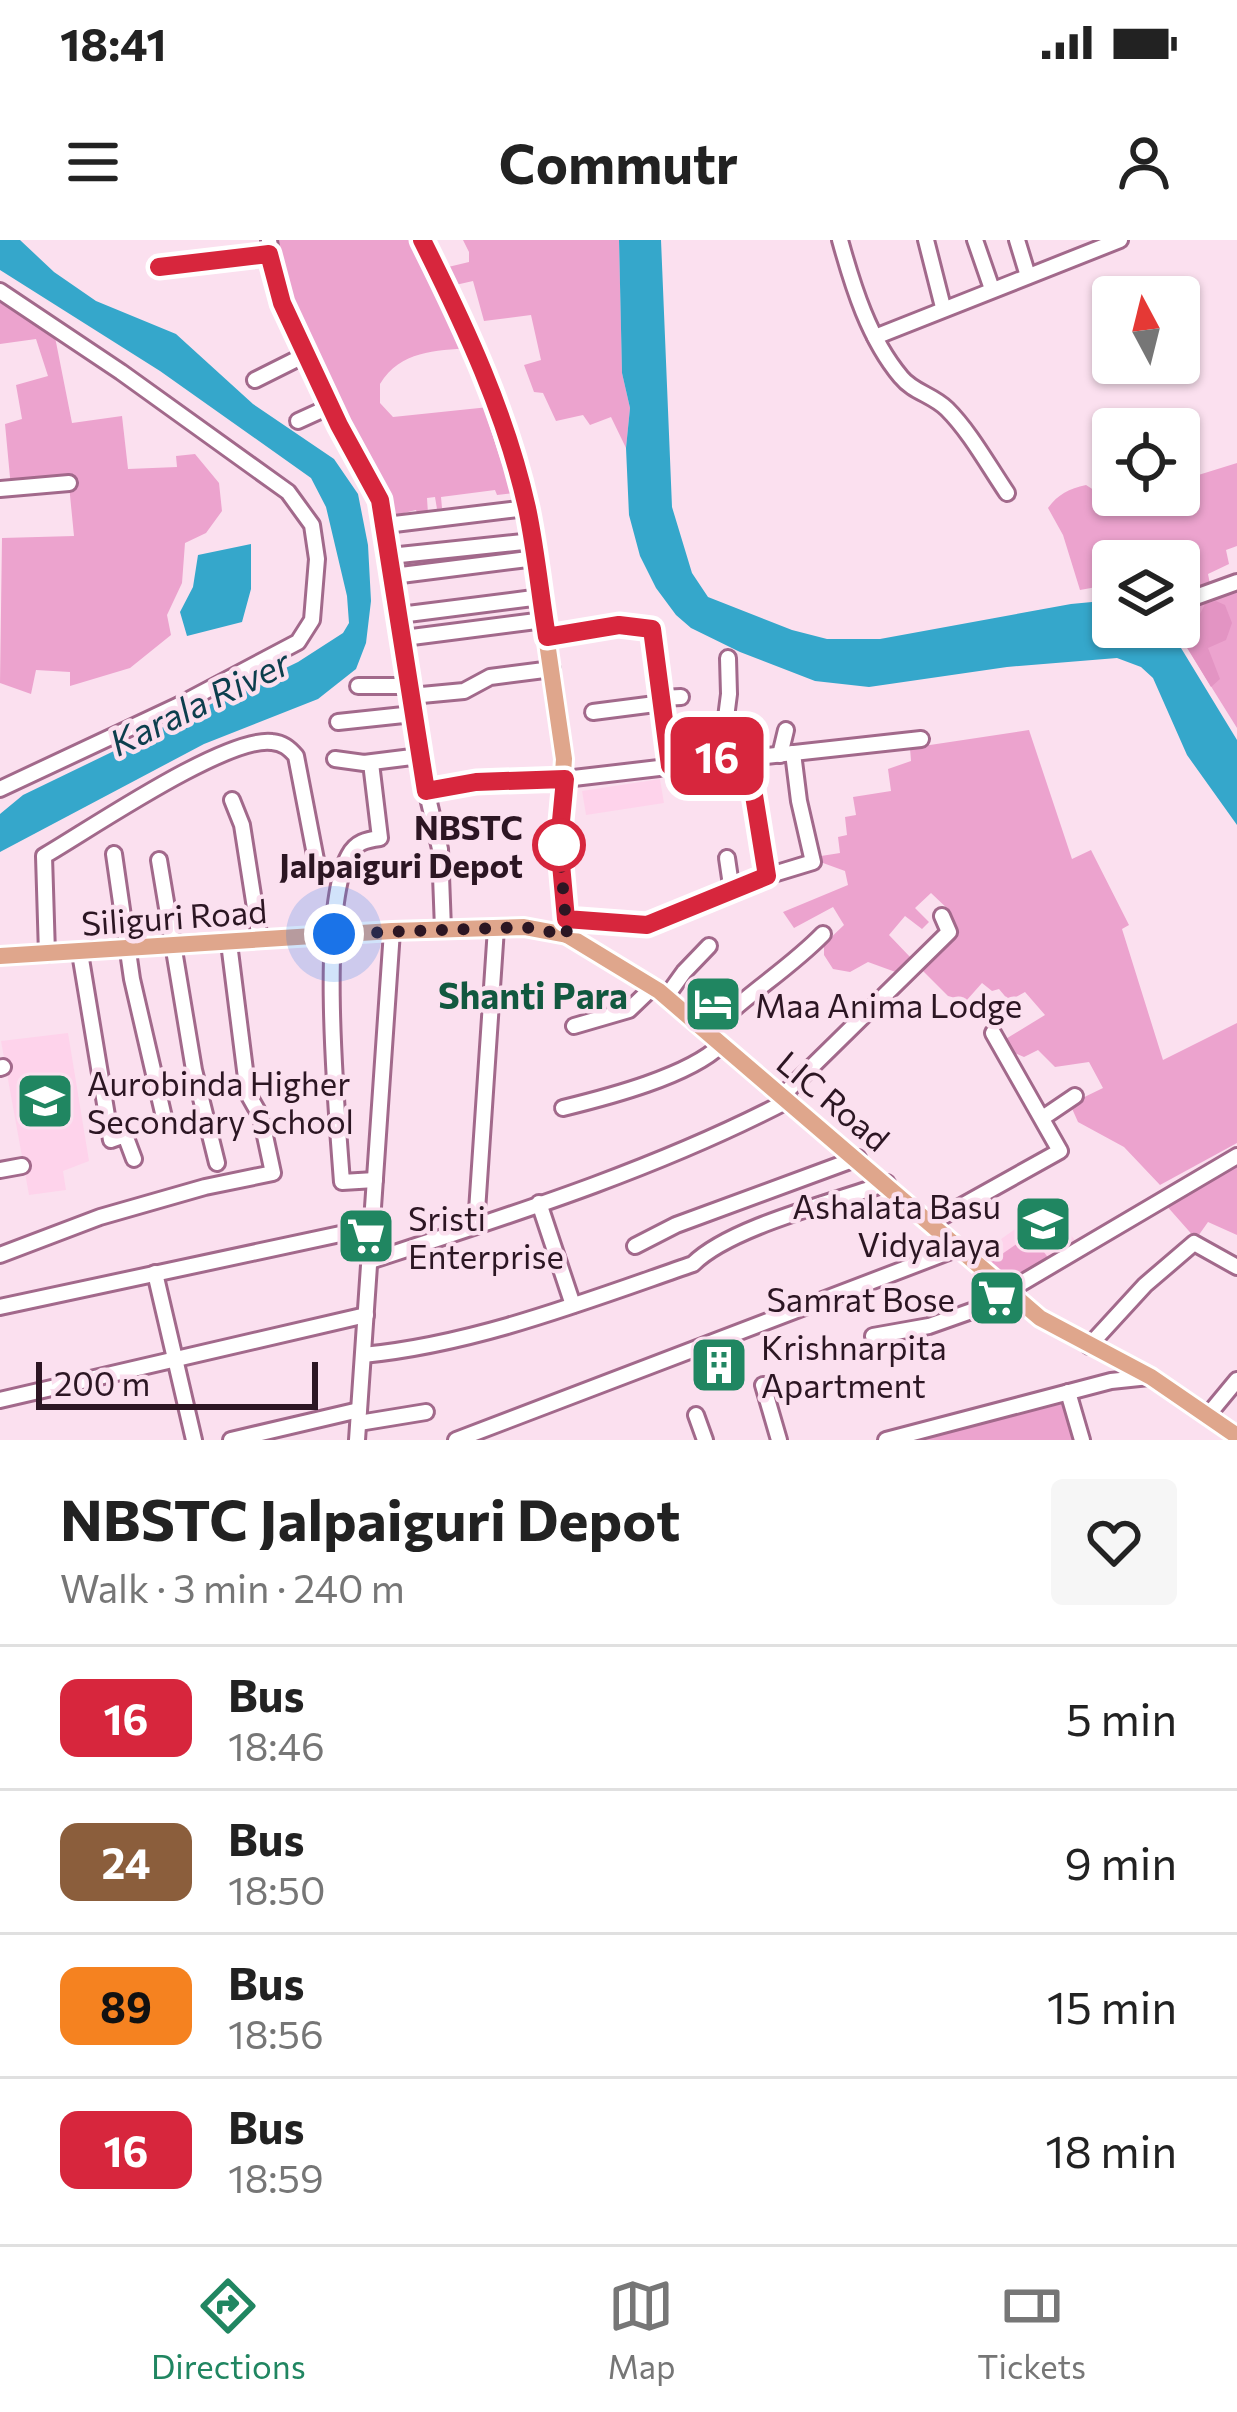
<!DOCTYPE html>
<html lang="en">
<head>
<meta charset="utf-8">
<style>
	:root { --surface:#fff; --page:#f6f6f6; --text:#222; --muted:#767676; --line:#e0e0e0; --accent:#208661 }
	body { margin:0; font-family:Commissioner,sans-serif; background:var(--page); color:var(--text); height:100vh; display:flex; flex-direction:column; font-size:45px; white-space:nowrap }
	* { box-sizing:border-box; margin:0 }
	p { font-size:39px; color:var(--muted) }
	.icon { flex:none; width:66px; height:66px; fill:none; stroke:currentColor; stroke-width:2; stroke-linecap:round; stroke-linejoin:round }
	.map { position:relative; height:1200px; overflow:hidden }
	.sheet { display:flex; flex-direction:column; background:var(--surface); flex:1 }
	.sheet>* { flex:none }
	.badge { padding:0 24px; border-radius:18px; font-size:42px; line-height:78px }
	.needle { width:78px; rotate:353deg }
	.tools { position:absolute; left:1092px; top:36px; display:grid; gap:24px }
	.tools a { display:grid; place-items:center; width:108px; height:108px; border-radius:12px; background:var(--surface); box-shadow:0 3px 9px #0004; font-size:60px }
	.scale { position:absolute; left:36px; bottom:30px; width:282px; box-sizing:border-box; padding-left:12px; border:6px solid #2c1623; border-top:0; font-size:33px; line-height:42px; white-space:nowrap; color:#2c1623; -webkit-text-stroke:9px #fbe0ef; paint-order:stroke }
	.you { position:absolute; width:60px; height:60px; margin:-30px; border:9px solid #fff; border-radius:50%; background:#1a73e8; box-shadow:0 0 0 18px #1a73e833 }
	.map>.badge { position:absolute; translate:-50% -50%; box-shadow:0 0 0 6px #fff }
	.round { display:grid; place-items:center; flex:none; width:126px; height:126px; border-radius:12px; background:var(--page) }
	.head { display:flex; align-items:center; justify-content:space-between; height:204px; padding:0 60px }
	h1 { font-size:57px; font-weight:700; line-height:90px }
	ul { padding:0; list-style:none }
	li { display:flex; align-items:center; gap:36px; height:144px; padding:0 60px; border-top:3px solid var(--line) }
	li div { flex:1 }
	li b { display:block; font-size:45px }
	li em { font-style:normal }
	li .badge { min-width:132px; font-weight:700; text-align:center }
	.status { display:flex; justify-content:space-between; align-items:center; height:84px; padding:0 60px; background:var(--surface); direction:ltr }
	.status svg { height:33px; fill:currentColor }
	header { display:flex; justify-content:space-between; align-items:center; height:156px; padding:0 60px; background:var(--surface); font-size:54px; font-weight:700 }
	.tabs { display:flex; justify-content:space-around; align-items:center; height:168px; border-top:3px solid var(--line); background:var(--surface); font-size:33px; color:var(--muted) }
	.tabs a { display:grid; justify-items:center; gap:6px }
	.tabs .current { color:var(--accent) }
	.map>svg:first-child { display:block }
	.built { fill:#fed3eb }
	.green { fill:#eca3ce }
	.forest { fill:#e394c3 }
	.water { fill:#35a7cb }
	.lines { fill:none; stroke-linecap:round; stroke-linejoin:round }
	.minor-casing { stroke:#a2698b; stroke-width:20 }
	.major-casing { stroke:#fff; stroke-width:22 }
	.minor { stroke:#fff; stroke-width:14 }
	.major { stroke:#dfa68c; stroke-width:16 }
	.line-casing { stroke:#fff; stroke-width:27 }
	.line { stroke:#d7263d; stroke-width:18 }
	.walk { stroke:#2c1623; stroke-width:12; stroke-dasharray:0 21.6 }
	.stop-dot { fill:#fff; stroke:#d7263d; stroke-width:6 }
	.labels { text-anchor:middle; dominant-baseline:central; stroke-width:9; stroke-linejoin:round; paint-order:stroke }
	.stop-label { font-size:33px; font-weight:bold; fill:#2c1623; stroke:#fbe0ef; text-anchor:end }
	.street-label { font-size:33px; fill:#2c1623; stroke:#fbe0ef }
	.poi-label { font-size:33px; fill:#2c1623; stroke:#fbe0ef; text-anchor:start }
	.water-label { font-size:36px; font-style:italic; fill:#0c3e4d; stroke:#fbe0ef }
	.neighbourhood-label { font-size:36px; font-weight:bold; fill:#12583f; stroke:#fbe0ef }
</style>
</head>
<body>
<div class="status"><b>18:41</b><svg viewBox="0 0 49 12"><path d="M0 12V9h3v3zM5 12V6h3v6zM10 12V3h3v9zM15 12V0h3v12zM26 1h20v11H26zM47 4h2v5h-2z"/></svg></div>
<header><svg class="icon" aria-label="menu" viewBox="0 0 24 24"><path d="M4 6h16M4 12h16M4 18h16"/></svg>Commutr<svg class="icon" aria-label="person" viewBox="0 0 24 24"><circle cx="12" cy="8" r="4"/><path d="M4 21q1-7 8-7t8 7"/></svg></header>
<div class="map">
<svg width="1237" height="1200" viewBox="0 0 1237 1200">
	<rect width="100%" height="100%" fill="#fbe0ef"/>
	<g class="built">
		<polygon points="660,539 664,563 586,575 582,551"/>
		<polygon points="68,793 89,921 63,931 66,950 29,955 1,801"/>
		<polygon points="1049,965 1077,1003 1015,1038 1005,1039 980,1014"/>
	</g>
	<g class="green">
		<path d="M278,0H417L470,108C435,111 401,110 380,144V163L393,177L489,167L513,253L497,255L495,250L441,257L442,268L437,269L435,257L427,258L428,274L418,275L416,270L388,277C344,190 293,98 278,0Z"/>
		<polygon points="463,0 619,0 622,133 630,168 626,208 611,177 590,185 583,175 556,181 543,153 534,152 524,125 541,120 531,75 484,81 473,41 451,46 444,28 469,22 469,12"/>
		<polygon points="0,60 55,97 72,183 122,176 128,229 177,227 176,216 195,214 219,243 222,271 206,293 185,303 182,343 167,375 171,395 130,428 70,446 70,432 36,430 31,454 0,443 2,298 74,296 69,245 11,248 5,184 22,179 16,145 48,136 36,99 0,104"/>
		<path d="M1237,223V306L1226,310L1229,324L1208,334L1210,344L1179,357V321H1113V344L1080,350L1063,295L1048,268C1058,254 1069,249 1086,245L1111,261L1132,255H1179V241Z"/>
		<polygon points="1237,345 1237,488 1174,387 1179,387 1179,365"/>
		<polygon points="1029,490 1072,619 1091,610 1129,685 1122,689 1163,820 1237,783 1237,903 1160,945 1124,907 1078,882 1070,864 1103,848 1089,822 1055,827 1038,810 1024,817 1017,814 1011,817 1004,800 1045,775 1025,752 1009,761 999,749 992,751 982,743 966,761 948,756 921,729 956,690 950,671 931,653 915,668 929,682 922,689 905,676 889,695 911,718 901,734 868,722 850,732 833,729 824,715 824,704 844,685 833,667 794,688 783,672 848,645 845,631 823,623 821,616 840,613 838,597 847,595 845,577 856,575 853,557 891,551 888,529 911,521 910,508"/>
		<polygon points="1237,920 1237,995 1208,982 1196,999 1165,964"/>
		<polygon points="1031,994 1049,1019 1015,1038 1005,1039 989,1023"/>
		<polygon points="1068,1156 1078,1200 901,1200"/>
	</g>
	<polygon class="forest" points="1216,361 1225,365 1232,383 1226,400 1208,408 1220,439 1211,447 1185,404 1205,364"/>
	<g class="water">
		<polygon points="0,0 20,0 54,32 96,61 176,94 253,164 334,219 358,254 368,305 371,361 366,403 356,429 318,459 204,504 0,612 0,574 23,555 298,422 343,393 349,383 347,356 326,267 311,238 160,131 0,30"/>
		<polygon points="619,0 661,0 672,267 692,333 708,357 792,390 827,399 880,399 1071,364 1113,360 1113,387 1157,387 1181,408 1237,500 1237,585 1187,515 1153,438 1141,427 1117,418 1007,427 869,447 815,441 740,412 691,388 676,375 656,348 640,316 629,275 626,208 630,168 622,133"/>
		<polygon points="251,304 251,349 242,382 187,396 180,372 193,347 198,315"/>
	</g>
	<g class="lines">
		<defs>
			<g id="minor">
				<polyline points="269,0 276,49 339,186 369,236 385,279 425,545 440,609 443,689"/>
				<path d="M840,0C853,47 869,99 901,137C913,152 933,155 947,169C970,192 988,225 1007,253"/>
				<polyline points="926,0 943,67"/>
				<polyline points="975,0 992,49"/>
				<polyline points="1017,0 1028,36"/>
				<polyline points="159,27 269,14"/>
				<polyline points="0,51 121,132 288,252 312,285 317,319 312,380 298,402 179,465 0,549"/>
				<polyline points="875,97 1120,0"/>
				<polyline points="255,140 307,114"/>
				<polyline points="298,181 331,166"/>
				<polyline points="0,249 69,243"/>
				<polyline points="386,285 527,268"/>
				<polyline points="390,316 533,301"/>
				<polyline points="393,336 536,318"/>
				<polyline points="1179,363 1237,342"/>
				<polyline points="400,375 541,357"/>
				<polyline points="653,389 671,526"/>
				<polyline points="547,397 619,385 654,390"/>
				<polyline points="404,398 544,380"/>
				<polyline points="358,446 410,446"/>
				<polyline points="411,456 464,451 490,437 552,429"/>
				<polyline points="662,458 681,457"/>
				<polyline points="593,472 663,463"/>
				<polyline points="338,482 413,474"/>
				<polyline points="780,515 786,490"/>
				<polyline points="721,517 729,454 728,418"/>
				<polyline points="748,518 767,636"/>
				<polyline points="335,519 364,523 420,516"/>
				<path d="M371,523L380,598C366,600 356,602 349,615C318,670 337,873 342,942L375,940"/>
				<polyline points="426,552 476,542 565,539 659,528 704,517 748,518 921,499"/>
				<polyline points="232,560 242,585 260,700"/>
				<polyline points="114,614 132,739 166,886"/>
				<polyline points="727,618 732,652"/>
				<polyline points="159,620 194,830 217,923"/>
				<polyline points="566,679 654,683 767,636 813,622 799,561 793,513"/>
				<polyline points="80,713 111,900 125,895 134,919"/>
				<path d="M47,714L44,616C89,590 226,496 272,502C283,503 289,508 296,516L317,625"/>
				<polyline points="666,757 684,732 709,706"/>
				<polyline points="574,786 629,770 653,747"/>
				<path d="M708,793C743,756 787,731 823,694"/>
				<polyline points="0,828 3,827"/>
				<polyline points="783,855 949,692 942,676"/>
				<path d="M563,868C608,857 689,836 721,805"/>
				<polyline points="1044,877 1075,856"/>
				<polyline points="0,930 22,926"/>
				<polyline points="539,963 573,1065"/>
				<polyline points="931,983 1060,911 993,793"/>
				<polyline points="476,986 496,688"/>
				<polyline points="635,1006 676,985 858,918"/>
				<polyline points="0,1015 100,977 205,947 273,933 261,877 248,854 229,703"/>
				<path d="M370,1021C511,975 657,929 789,860"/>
				<polyline points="155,1033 194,1200"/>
				<polyline points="1008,1051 1237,916"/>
				<polyline points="0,1067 373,987"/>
				<polyline points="873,1096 929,1086 1014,1056"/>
				<polyline points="1089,1106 1145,1045 1194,1003 1237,1027"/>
				<path d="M363,1115C476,1104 586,1061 693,1024C730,987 834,962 887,943"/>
				<polyline points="763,1145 779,1200"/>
				<polyline points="1068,1152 1082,1200"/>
				<polyline points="0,1160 366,1075"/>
				<polyline points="696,1175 705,1200"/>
				<polyline points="1208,1175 1237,1140"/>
				<polyline points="359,1183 426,1172"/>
				<polyline points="231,1200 359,1170"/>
				<polyline points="357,1200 392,691"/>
				<polyline points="456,1200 959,1008"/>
				<polyline points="886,1200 1111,1141 1149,1137"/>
			</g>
			<g id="major">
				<polyline points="422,0 480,121 527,265 564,519 558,601 567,695"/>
				<polyline points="0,716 392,691 524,687 567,695 659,751 1040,1078 1151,1137 1237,1196"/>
			</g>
		</defs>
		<use href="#minor" class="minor-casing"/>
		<use href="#major" class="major-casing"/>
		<use href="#minor" class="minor"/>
		<use href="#major" class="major"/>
	</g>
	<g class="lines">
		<defs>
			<path id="line" d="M159,27L269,14L282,63L339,185L380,260L426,551L476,542L565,539L559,602L566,679L647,685L767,636L748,518L709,517L670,526L652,389L619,385L547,397C540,354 536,311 527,268C506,173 465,86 422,0"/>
		</defs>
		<use href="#line" class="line-casing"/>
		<use href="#line" class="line"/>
		<polyline class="walk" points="334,694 524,687 567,695 559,602 559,605"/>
	</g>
	<defs>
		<symbol id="hotel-square" viewBox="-11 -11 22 22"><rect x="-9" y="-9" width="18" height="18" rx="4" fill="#208661" stroke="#fbe0ef"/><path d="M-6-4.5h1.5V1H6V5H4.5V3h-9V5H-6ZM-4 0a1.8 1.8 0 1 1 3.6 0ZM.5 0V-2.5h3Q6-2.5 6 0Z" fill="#fff"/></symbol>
		<symbol id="school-square" viewBox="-11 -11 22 22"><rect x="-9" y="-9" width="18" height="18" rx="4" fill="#208661" stroke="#fbe0ef"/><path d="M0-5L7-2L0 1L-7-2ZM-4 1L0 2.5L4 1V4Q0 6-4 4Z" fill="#fff"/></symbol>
		<symbol id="supermarket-square" viewBox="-11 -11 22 22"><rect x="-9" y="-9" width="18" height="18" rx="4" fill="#208661" stroke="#fbe0ef"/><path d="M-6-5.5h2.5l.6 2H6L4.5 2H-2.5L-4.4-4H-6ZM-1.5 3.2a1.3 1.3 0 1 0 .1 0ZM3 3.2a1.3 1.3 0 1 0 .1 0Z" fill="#fff"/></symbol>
		<symbol id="building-square" viewBox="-11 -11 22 22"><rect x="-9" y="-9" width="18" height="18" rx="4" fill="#208661" stroke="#fbe0ef"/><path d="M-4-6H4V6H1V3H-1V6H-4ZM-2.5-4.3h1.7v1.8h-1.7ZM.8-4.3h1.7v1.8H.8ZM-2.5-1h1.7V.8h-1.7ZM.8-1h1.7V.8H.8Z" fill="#fff"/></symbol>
	</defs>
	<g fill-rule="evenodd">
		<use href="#hotel-square" x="680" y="731" width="66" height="66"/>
		<use href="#school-square" x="12" y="828" width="66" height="66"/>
		<use href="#school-square" x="1010" y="951" width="66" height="66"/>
		<use href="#supermarket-square" x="333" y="963" width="66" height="66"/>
		<use href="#supermarket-square" x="964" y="1025" width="66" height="66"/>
		<use href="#building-square" x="686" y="1092" width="66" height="66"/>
	</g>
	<circle class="stop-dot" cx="559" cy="605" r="24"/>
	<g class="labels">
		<g class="stop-label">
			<text x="523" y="586">NBSTC<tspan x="523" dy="38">Jalpaiguri Depot</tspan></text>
		</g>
		<g class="street-label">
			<text transform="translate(174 676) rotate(-4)">Siliguri Road</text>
			<text transform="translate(834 860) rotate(40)">LIC Road</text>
		</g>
		<g class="poi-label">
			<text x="755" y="764">Maa Anima Lodge</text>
			<text x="87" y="842">Aurobinda Higher<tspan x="87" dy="38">Secondary School</tspan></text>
			<text x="1001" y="965" text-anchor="end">Ashalata Basu<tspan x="1001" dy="38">Vidyalaya</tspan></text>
			<text x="408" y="977">Sristi<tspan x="408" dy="38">Enterprise</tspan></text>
			<text x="955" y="1058" text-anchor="end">Samrat Bose</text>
			<text x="761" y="1106">Krishnarpita<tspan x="761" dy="38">Apartment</tspan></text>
		</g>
		<g class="water-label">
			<text transform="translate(199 461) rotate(-26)">Karala River</text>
		</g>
		<g class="neighbourhood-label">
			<text x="533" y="754">Shanti Para</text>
		</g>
	</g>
</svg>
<div class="tools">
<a><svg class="needle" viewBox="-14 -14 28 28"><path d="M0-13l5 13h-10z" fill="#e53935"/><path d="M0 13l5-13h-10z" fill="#767676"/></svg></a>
<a><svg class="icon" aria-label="locate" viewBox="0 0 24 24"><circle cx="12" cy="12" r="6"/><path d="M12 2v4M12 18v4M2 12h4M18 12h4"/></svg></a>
<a><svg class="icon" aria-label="layers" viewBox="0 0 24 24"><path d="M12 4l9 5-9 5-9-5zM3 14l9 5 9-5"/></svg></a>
</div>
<div class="scale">200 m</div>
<div class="you" style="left:334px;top:694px"></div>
<b class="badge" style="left:717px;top:516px;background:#d7263d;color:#fff">16</b>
</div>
<section class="sheet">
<div class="head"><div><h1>NBSTC Jalpaiguri Depot</h1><p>Walk · 3 min · 240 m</p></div><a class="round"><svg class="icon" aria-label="heart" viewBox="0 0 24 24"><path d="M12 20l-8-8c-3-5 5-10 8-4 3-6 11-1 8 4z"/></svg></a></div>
<ul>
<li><span class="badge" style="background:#d7263d;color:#fff">16</span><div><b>Bus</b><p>18:46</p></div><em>5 min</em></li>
<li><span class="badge" style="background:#8b5e3c;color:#fff">24</span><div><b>Bus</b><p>18:50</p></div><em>9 min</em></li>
<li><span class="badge" style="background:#f58220;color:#111">89</span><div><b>Bus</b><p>18:56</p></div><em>15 min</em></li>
<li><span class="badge" style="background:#d7263d;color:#fff">16</span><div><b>Bus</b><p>18:59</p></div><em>18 min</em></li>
</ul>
</section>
<nav class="tabs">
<a class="current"><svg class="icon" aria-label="directions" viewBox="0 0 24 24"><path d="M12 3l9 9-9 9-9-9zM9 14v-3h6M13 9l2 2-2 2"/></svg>Directions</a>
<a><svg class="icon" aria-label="map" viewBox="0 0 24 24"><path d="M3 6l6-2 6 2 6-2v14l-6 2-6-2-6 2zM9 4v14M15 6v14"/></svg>Map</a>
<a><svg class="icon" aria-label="tickets" viewBox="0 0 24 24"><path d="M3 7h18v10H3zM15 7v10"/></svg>Tickets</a>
</nav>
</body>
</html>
